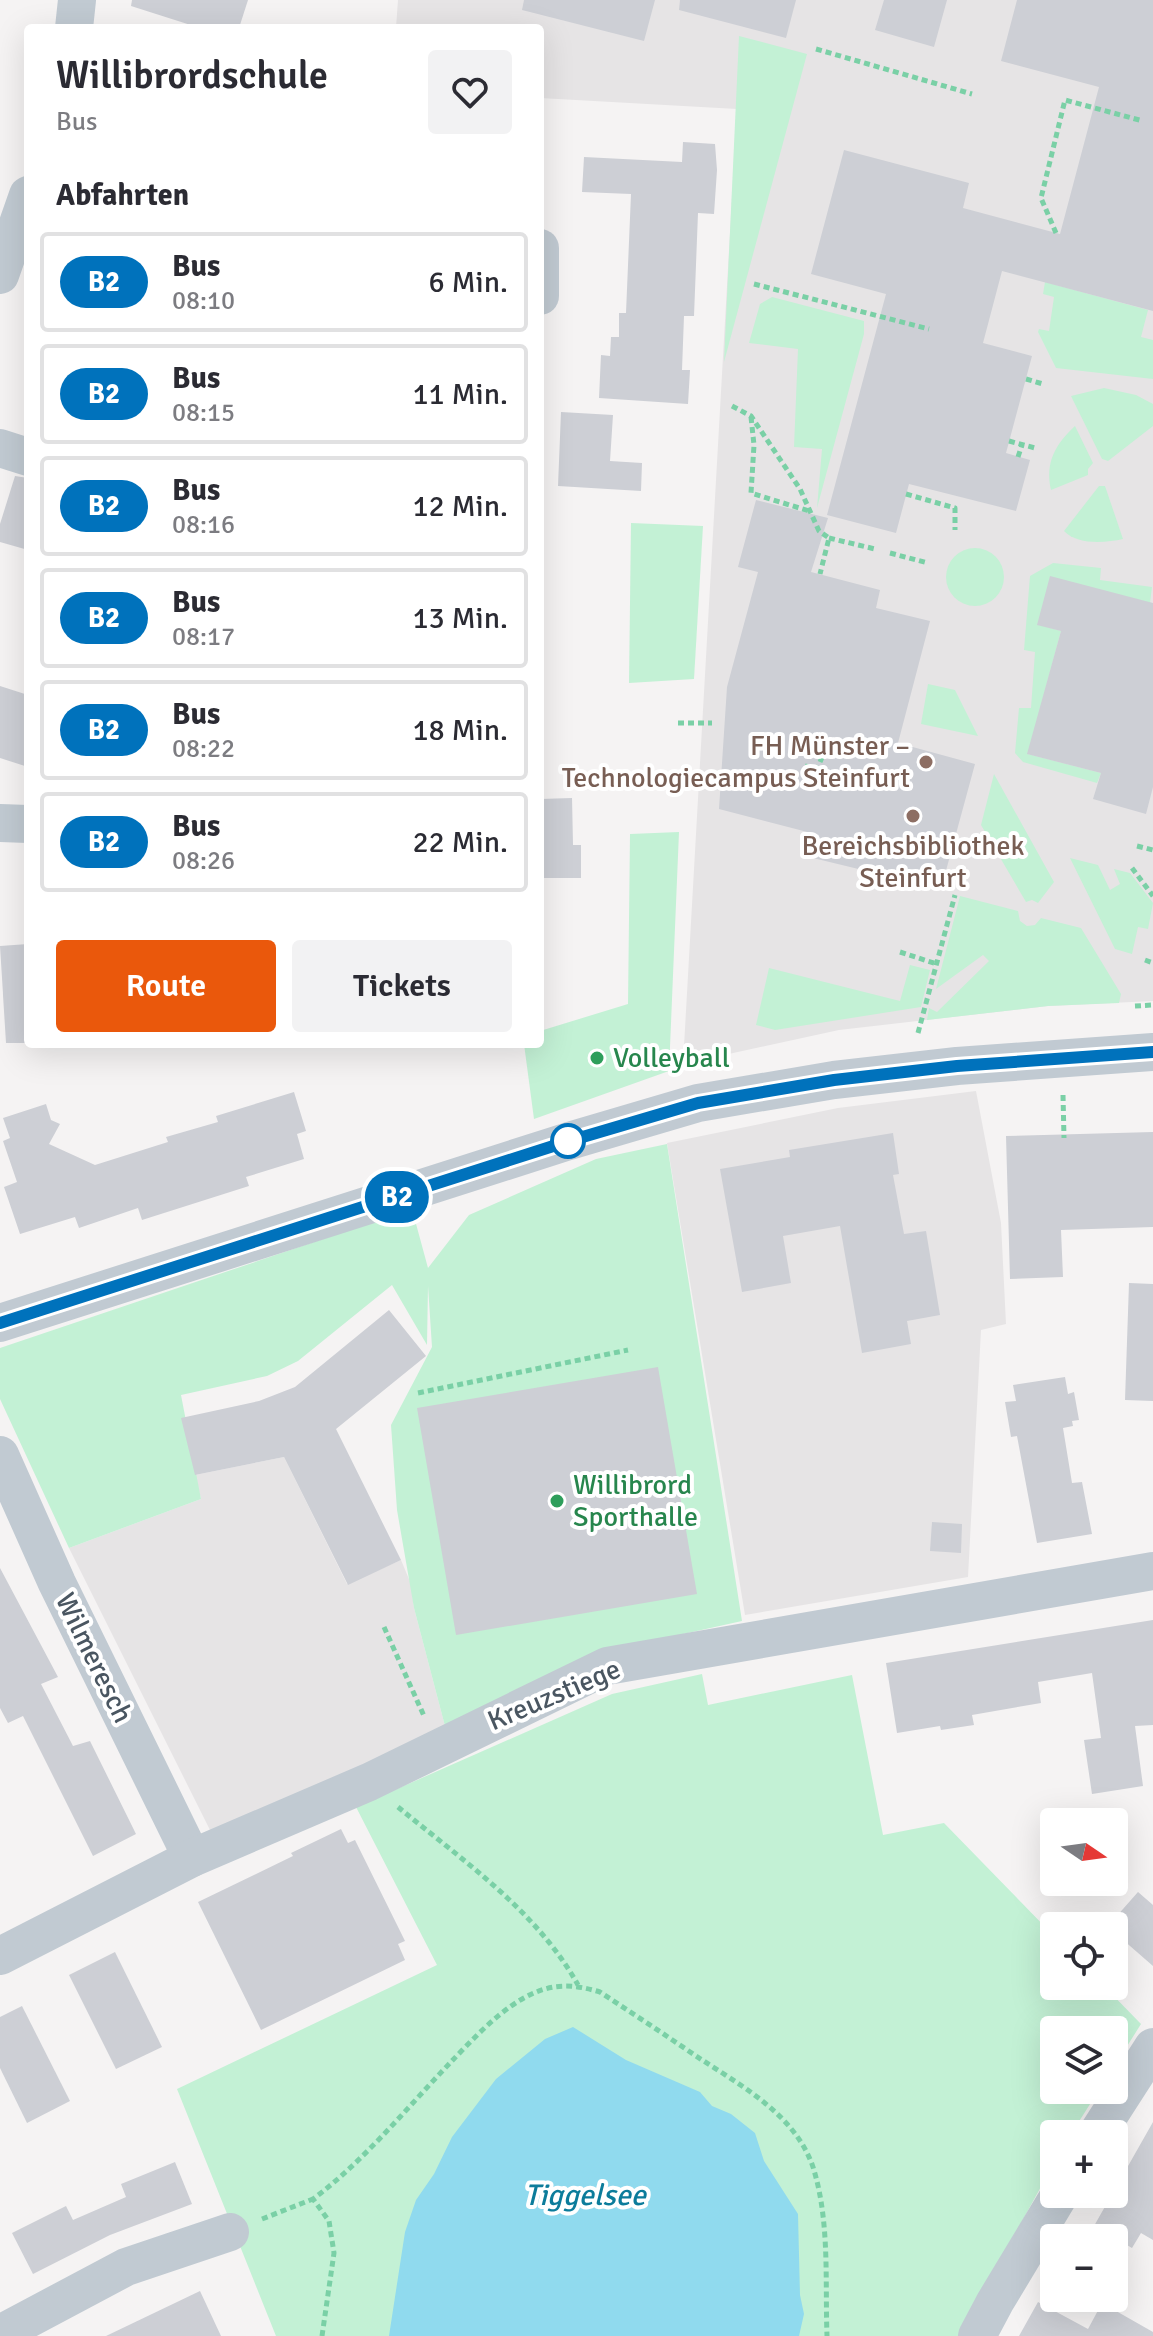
<!DOCTYPE html>
<html lang="de">
<head>
<meta charset="utf-8">
<style>
	:root { --surface:#fff; --page:#f2f2f3; --text:#2b2b33; --muted:#7c7c81; --line:#e1e1e2; --accent:#ea580c }
	body { margin:0; font-family:Signika,sans-serif; background:var(--page); color:var(--text); height:100vh; display:flex; flex-direction:column; font-size:30px; white-space:nowrap }
	* { box-sizing:border-box; margin:0 }
	p { font-size:26px; color:var(--muted) }
	.icon { flex:none; width:44px; height:44px; fill:none; stroke:currentColor; stroke-width:2; stroke-linecap:round; stroke-linejoin:round }
	.map { position:relative; flex:1; overflow:hidden }
	.details { position:absolute; left:24px; top:24px; width:520px; height:1024px; display:flex; flex-direction:column; background:var(--surface); border-radius:8px; box-shadow:0 8px 32px #0002 }
	.details>* { flex:none }
	.badge { padding:0 16px; border-radius:26px; font-size:28px; line-height:52px }
	.needle { width:52px; rotate:103deg }
	.buttons { position:absolute; left:1040px; top:1808px; display:grid; gap:16px }
	.buttons a { display:grid; place-items:center; width:88px; height:88px; border-radius:8px; background:var(--surface); box-shadow:0 8px 32px #0002; font-size:40px }
	.map>.badge { position:absolute; translate:-50% -50%; box-shadow:0 0 0 4px #fff }
	h2 { padding:0 32px; font-size:30px; line-height:72px }
	.round { display:grid; place-items:center; flex:none; width:84px; height:84px; border-radius:8px; background:var(--page) }
	.overview { display:flex; align-items:center; justify-content:space-between; height:136px; padding:0 32px }
	h1 { font-size:38px; font-weight:600; line-height:60px }
	.cta { display:flex; gap:16px; margin-top:auto; padding:16px 32px }
	.cta a { flex:1; height:92px; border-radius:8px; background:var(--accent); color:#fff; font-size:32px; font-weight:600; line-height:92px; text-align:center }
	.cta a+a { background:var(--page); color:var(--text) }
	ul { padding:0; list-style:none }
	li { display:flex; align-items:center; gap:24px; height:100px; margin:0 16px 12px; padding:0 16px; border:4px solid var(--line); border-radius:8px }
	li div { flex:1 }
	li b { display:block; font-size:30px }
	li em { font-style:normal }
	li .badge { min-width:88px; font-weight:700; text-align:center }
	.map>svg:first-child { display:block }
	.education { fill:#e6e4e5 }
	.green { fill:#c3f1d5 }
	.water { fill:#90daee }
	.building { fill:#cdcfd5 }
	.lines { fill:none; stroke-linecap:round; stroke-linejoin:round }
	.path { stroke:#7ad0a6; stroke-width:5; stroke-dasharray:6 4; stroke-linecap:butt }
	.minor { stroke:#c1cad2; stroke-width:38 }
	.line-casing { stroke:#fff; stroke-width:18 }
	.line { stroke:#0072bc; stroke-width:12 }
	.education-dot { fill:#8d6e63; stroke:#fff; stroke-width:3 }
	.leisure-dot { fill:#2e9e5b; stroke:#fff; stroke-width:3 }
	.stop-dot { fill:#fff; stroke:#0072bc; stroke-width:4 }
	.labels { text-anchor:middle; dominant-baseline:central; stroke-width:8; stroke-linejoin:round; paint-order:stroke }
	.education-label { font-size:28px; fill:#785e54; stroke:#fff; text-anchor:end }
	.leisure-label { font-size:28px; fill:#27864d; stroke:#fff; text-anchor:start }
	.street-label { font-size:28px; fill:#4a5661; stroke:#fff }
	.water-label { font-size:30px; font-style:italic; fill:#0c7c9b; stroke:#fff }
</style>
</head>
<body>
<div class="map">
<svg width="1153" height="2336" viewBox="0 0 1153 2336">
	<rect width="100%" height="100%" fill="#f5f3f3"/>
	<g class="education">
		<polygon points="398,0 1153,0 1153,1001 1048,1006 839,1030 683,1064 737,109 540,98 540,28 396,28"/>
		<polygon points="976,1091 1001,1223 1006,1324 981,1330 968,1577 745,1615 667,1143 838,1108"/>
		<polygon points="284,1457 347,1584 401,1560 411,1584 414,1608 446,1730 213,1836 69,1548 201,1499 195,1475"/>
	</g>
	<g class="green">
		<polygon points="739,36 807,54 724,362"/>
		<polygon points="1045,282 1148,310 1141,337 1153,340 1153,379 1056,368 1038,332 1039,329 1049,331 1054,297 1043,294"/>
		<polygon points="772,297 864,321 864,334 817,508 822,449 794,447 798,349 749,343 760,304"/>
		<polygon points="1104,388 1136,395 1153,404 1153,426 1108,461 1102,459 1071,396"/>
		<path d="M1075,426L1093,463L1088,469V475L1051,490C1045,462 1055,445 1075,426Z"/>
		<path d="M1099,486H1105L1123,539C1105,543 1077,545 1064,531Z"/>
		<polygon points="631,523 703,526 694,679 629,683"/>
		<circle cx="975" cy="577" r="29"/>
		<polygon points="1053,563 1101,568 1100,580 1152,587 1150,603 1037,624 1061,631 1028,754 1101,773 1097,783 1023,762 1015,753 1019,708 1031,708 1035,652 1024,650 1030,576"/>
		<polygon points="928,684 955,690 978,736 921,724"/>
		<polygon points="994,774 1054,882 1038,903 1032,900 1026,902 981,825"/>
		<polygon points="679,832 669,1071 534,1119 524,1044 540,1044 540,1031 628,1004 630,834"/>
		<polygon points="1070,858 1098,865 1110,890 1120,884 1114,869 1130,873 1153,903 1148,929 1138,927 1132,954 1115,949"/>
		<polygon points="960,896 1018,911 1020,921 1027,926 1035,925 1041,918 1081,928 1121,994 1119,1003 1048,1006 927,1020 929,1008 937,1012 989,961 983,955 936,989"/>
		<polygon points="910,965 930,970 921,1007 775,1030 756,1025 769,968 900,1001"/>
		<polygon points="667,1144 742,1621 602,1652 446,1730 414,1608 397,1510 391,1425 432,1347 428,1286 427,1345 392,1285 298,1361 267,1376 181,1395 201,1499 69,1548 0,1399 0,1348 412,1209 428,1268 469,1215 596,1159"/>
		<polygon points="702,1674 708,1705 852,1675 883,1835 944,1823 1054,1936 1054,1986 1104,1986 1141,2024 1114,2067 1114,2030 1054,2030 1054,2090 1099,2090 1071,2134 1054,2134 1054,2163 959,2336 276,2336 177,2089 437,1965 356,1807 612,1694"/>
	</g>
	<polygon class="water" points="573,2027 626,2060 700,2092 712,2106 731,2114 755,2133 764,2161 798,2214 800,2295 804,2314 799,2336 389,2336 405,2232 416,2200 434,2174 452,2137 496,2079 545,2039"/>
	<g class="building">
		<polygon points="132,0 248,0 239,28 200,28 131,6"/>
		<polygon points="524,0 655,0 644,41 522,10"/>
		<polygon points="680,0 796,0 786,38 679,10"/>
		<polygon points="884,0 947,0 934,47 875,30"/>
		<polygon points="1017,0 1153,0 1153,311 1002,271 983,343 1032,356 1006,453 1030,460 1016,511 909,484 896,533 827,515 886,294 811,274 844,150 969,183 963,208 1060,234 1099,87 1001,61"/>
		<polygon points="683,142 715,144 717,170 714,214 698,213 694,316 684,316 682,370 690,370 688,404 599,398 601,355 610,356 611,337 619,337 619,313 626,313 631,194 582,192 584,157 682,162"/>
		<polygon points="561,412 613,415 610,461 642,463 641,491 558,486"/>
		<polygon points="15,476 28,478 28,550 0,542 0,524"/>
		<polygon points="756,500 828,518 811,572 880,590 876,608 930,621 898,743 975,764 941,889 813,858 819,835 719,809 727,687 758,572 738,567"/>
		<polygon points="1050,576 1153,603 1153,787 1146,814 1093,799 1101,773 1027,754 1061,631 1037,625"/>
		<polygon points="0,686 28,695 28,767 0,758"/>
		<polygon points="572,798 573,845 581,845 581,878 540,878 540,799"/>
		<polygon points="28,944 28,1043 6,1043 0,946"/>
		<polygon points="294,1092 306,1131 297,1134 304,1159 246,1177 249,1186 142,1220 138,1208 79,1228 75,1217 20,1234 4,1187 17,1182 3,1141 10,1138 3,1118 46,1104 51,1120 60,1124 49,1144 95,1165 168,1142 166,1137 218,1122 216,1116"/>
		<polygon points="1153,1132 1153,1227 1061,1230 1063,1277 1010,1279 1006,1136"/>
		<polygon points="893,1133 899,1174 893,1175 904,1234 926,1231 940,1315 907,1321 911,1344 862,1353 840,1226 783,1236 791,1283 742,1292 720,1169 790,1157 789,1150"/>
		<polygon points="1129,1283 1153,1284 1153,1401 1125,1400"/>
		<polygon points="389,1310 426,1356 336,1429 401,1560 348,1585 284,1457 195,1475 181,1418 259,1401 295,1387"/>
		<polygon points="658,1367 697,1594 456,1635 417,1408"/>
		<polygon points="1065,1377 1068,1394 1074,1392 1079,1420 1072,1421 1073,1426 1063,1428 1072,1483 1082,1482 1092,1534 1037,1543 1017,1436 1011,1437 1005,1402 1016,1401 1013,1385"/>
		<polygon points="932,1522 962,1524 961,1553 930,1551"/>
		<polygon points="0,1568 58,1677 41,1684 73,1746 90,1741 136,1834 93,1856 23,1716 8,1723 0,1708"/>
		<polygon points="1153,1620 1153,1725 1135,1726 1143,1786 1092,1794 1084,1740 1101,1738 1092,1673 1038,1682 1041,1703 972,1715 974,1725 941,1730 940,1726 897,1733 886,1663"/>
		<polygon points="341,1829 348,1843 355,1840 405,1941 398,1944 405,1960 261,2030 198,1902 293,1856 291,1853"/>
		<polygon points="1138,1892 1153,1905 1153,1966 1114,1932 1114,1926 1108,1926"/>
		<polygon points="115,1952 162,2047 116,2069 69,1975"/>
		<polygon points="22,2006 70,2101 27,2123 0,2068 0,2017"/>
		<polygon points="1153,2122 1153,2240 1141,2233 1132,2248 1094,2226"/>
		<polygon points="175,2162 192,2204 110,2235 33,2274 12,2233 66,2206 73,2220 126,2197 121,2184"/>
		<polygon points="200,2291 221,2336 106,2336"/>
		<polygon points="1038,2302 1088,2329 1102,2303 1153,2332 1153,2336 1019,2336"/>
	</g>
	<g class="lines">
		<g class="path">
			<polyline points="816,49 972,94"/>
			<polyline points="1056,233 1041,198 1065,100 1143,121"/>
			<polyline points="754,284 929,329"/>
			<polyline points="1026,379 1043,384"/>
			<polyline points="732,406 751,416 800,489 819,531 829,538 820,574"/>
			<polyline points="751,417 754,445 751,493 809,511"/>
			<polyline points="1009,441 1035,448"/>
			<polyline points="1018,457 1022,445"/>
			<polyline points="906,494 955,508 955,530"/>
			<polyline points="829,538 875,549"/>
			<polyline points="890,553 928,563"/>
			<polyline points="678,723 712,723"/>
			<polyline points="805,766 817,769 823,755"/>
			<polyline points="1137,846 1153,850"/>
			<polyline points="1132,868 1153,896"/>
			<polyline points="900,952 937,964"/>
			<polyline points="1145,960 1153,963"/>
			<polyline points="1135,1006 1153,1005"/>
			<polyline points="918,1033 955,895"/>
			<polyline points="1063,1095 1064,1138"/>
			<polyline points="418,1393 628,1350"/>
			<polyline points="384,1627 424,1716"/>
			<path d="M398,1807C462,1860 537,1911 578,1985"/>
			<polyline points="262,2219 313,2199"/>
			<path d="M322,2336L334,2253L329,2221L313,2199C364,2161 405,2110 449,2064C472,2040 503,2006 534,1993C556,1983 577,1985 600,1992C632,2013 664,2034 696,2056C740,2085 795,2114 813,2167C830,2221 825,2280 827,2336"/>
		</g>
		<g class="minor">
			<polyline points="74,28 77,0"/>
			<polyline points="540,248 540,296"/>
			<polyline points="0,275 28,195"/>
			<polyline points="0,448 28,457"/>
			<polyline points="0,823 28,824"/>
			<polyline points="0,1323 569,1141 698,1103 834,1080 957,1066 1153,1052"/>
			<polyline points="0,1455 57,1583 192,1858"/>
			<polyline points="0,1956 192,1858 369,1782 607,1666 1153,1571"/>
			<polyline points="1097,2134 1153,2047"/>
			<polyline points="0,2334 126,2267 230,2232"/>
			<polyline points="977,2336 995,2302 1060,2194"/>
		</g>
	</g>
	<g class="lines">
		<defs>
			<polyline id="line" points="0,1323 569,1141 698,1103 834,1080 957,1066 1153,1052"/>
		</defs>
		<use href="#line" class="line-casing"/>
		<use href="#line" class="line"/>
	</g>
	<g class="education-dot">
		<circle cx="926" cy="762" r="8"/>
		<circle cx="913" cy="816" r="8"/>
	</g>
	<g class="leisure-dot">
		<circle cx="597" cy="1058" r="8"/>
		<circle cx="557" cy="1501" r="8"/>
	</g>
	<circle class="stop-dot" cx="568" cy="1141" r="16"/>
	<g class="labels">
		<g class="education-label">
			<text x="910" y="746">FH Münster –<tspan x="910" dy="32">Technologiecampus Steinfurt</tspan></text>
			<text x="913" y="846" text-anchor="middle">Bereichsbibliothek<tspan x="913" dy="32">Steinfurt</tspan></text>
		</g>
		<g class="leisure-label">
			<text x="613" y="1058">Volleyball</text>
			<text x="573" y="1485">Willibrord<tspan x="573" dy="32">Sporthalle</tspan></text>
		</g>
		<g class="street-label">
			<text transform="translate(94 1658) rotate(64)">Wilmeresch</text>
			<text transform="translate(554 1695) rotate(-23)">Kreuzstiege</text>
		</g>
		<g class="water-label">
			<text x="585" y="2195">Tiggelsee</text>
		</g>
	</g>
</svg>
<div class="buttons">
<a><svg class="needle" viewBox="-14 -14 28 28"><path d="M0-13l5 13h-10z" fill="#e53935"/><path d="M0 13l5-13h-10z" fill="#7c7c81"/></svg></a>
<a><svg class="icon" aria-label="locate" viewBox="0 0 24 24"><circle cx="12" cy="12" r="6"/><path d="M12 2v4M12 18v4M2 12h4M18 12h4"/></svg></a>
<a><svg class="icon" aria-label="layers" viewBox="0 0 24 24"><path d="M12 4l9 5-9 5-9-5zM3 14l9 5 9-5"/></svg></a>
<a>+</a>
<a>−</a>
</div>
<b class="badge" style="left:397px;top:1197px;background:#0072bc;color:#fff">B2</b>
<section class="details">
<div class="overview"><div><h1>Willibrordschule</h1><p>Bus</p></div><a class="round"><svg class="icon" aria-label="heart" viewBox="0 0 24 24"><path d="M12 20l-8-8c-3-5 5-10 8-4 3-6 11-1 8 4z"/></svg></a></div>
<h2>Abfahrten</h2>
<ul>
<li><span class="badge" style="background:#0072bc;color:#fff">B2</span><div><b>Bus</b><p>08:10</p></div><em>6 Min.</em></li>
<li><span class="badge" style="background:#0072bc;color:#fff">B2</span><div><b>Bus</b><p>08:15</p></div><em>11 Min.</em></li>
<li><span class="badge" style="background:#0072bc;color:#fff">B2</span><div><b>Bus</b><p>08:16</p></div><em>12 Min.</em></li>
<li><span class="badge" style="background:#0072bc;color:#fff">B2</span><div><b>Bus</b><p>08:17</p></div><em>13 Min.</em></li>
<li><span class="badge" style="background:#0072bc;color:#fff">B2</span><div><b>Bus</b><p>08:22</p></div><em>18 Min.</em></li>
<li><span class="badge" style="background:#0072bc;color:#fff">B2</span><div><b>Bus</b><p>08:26</p></div><em>22 Min.</em></li>
</ul>
<div class="cta"><a>Route</a><a>Tickets</a></div>
</section>
</div>
</body>
</html>
